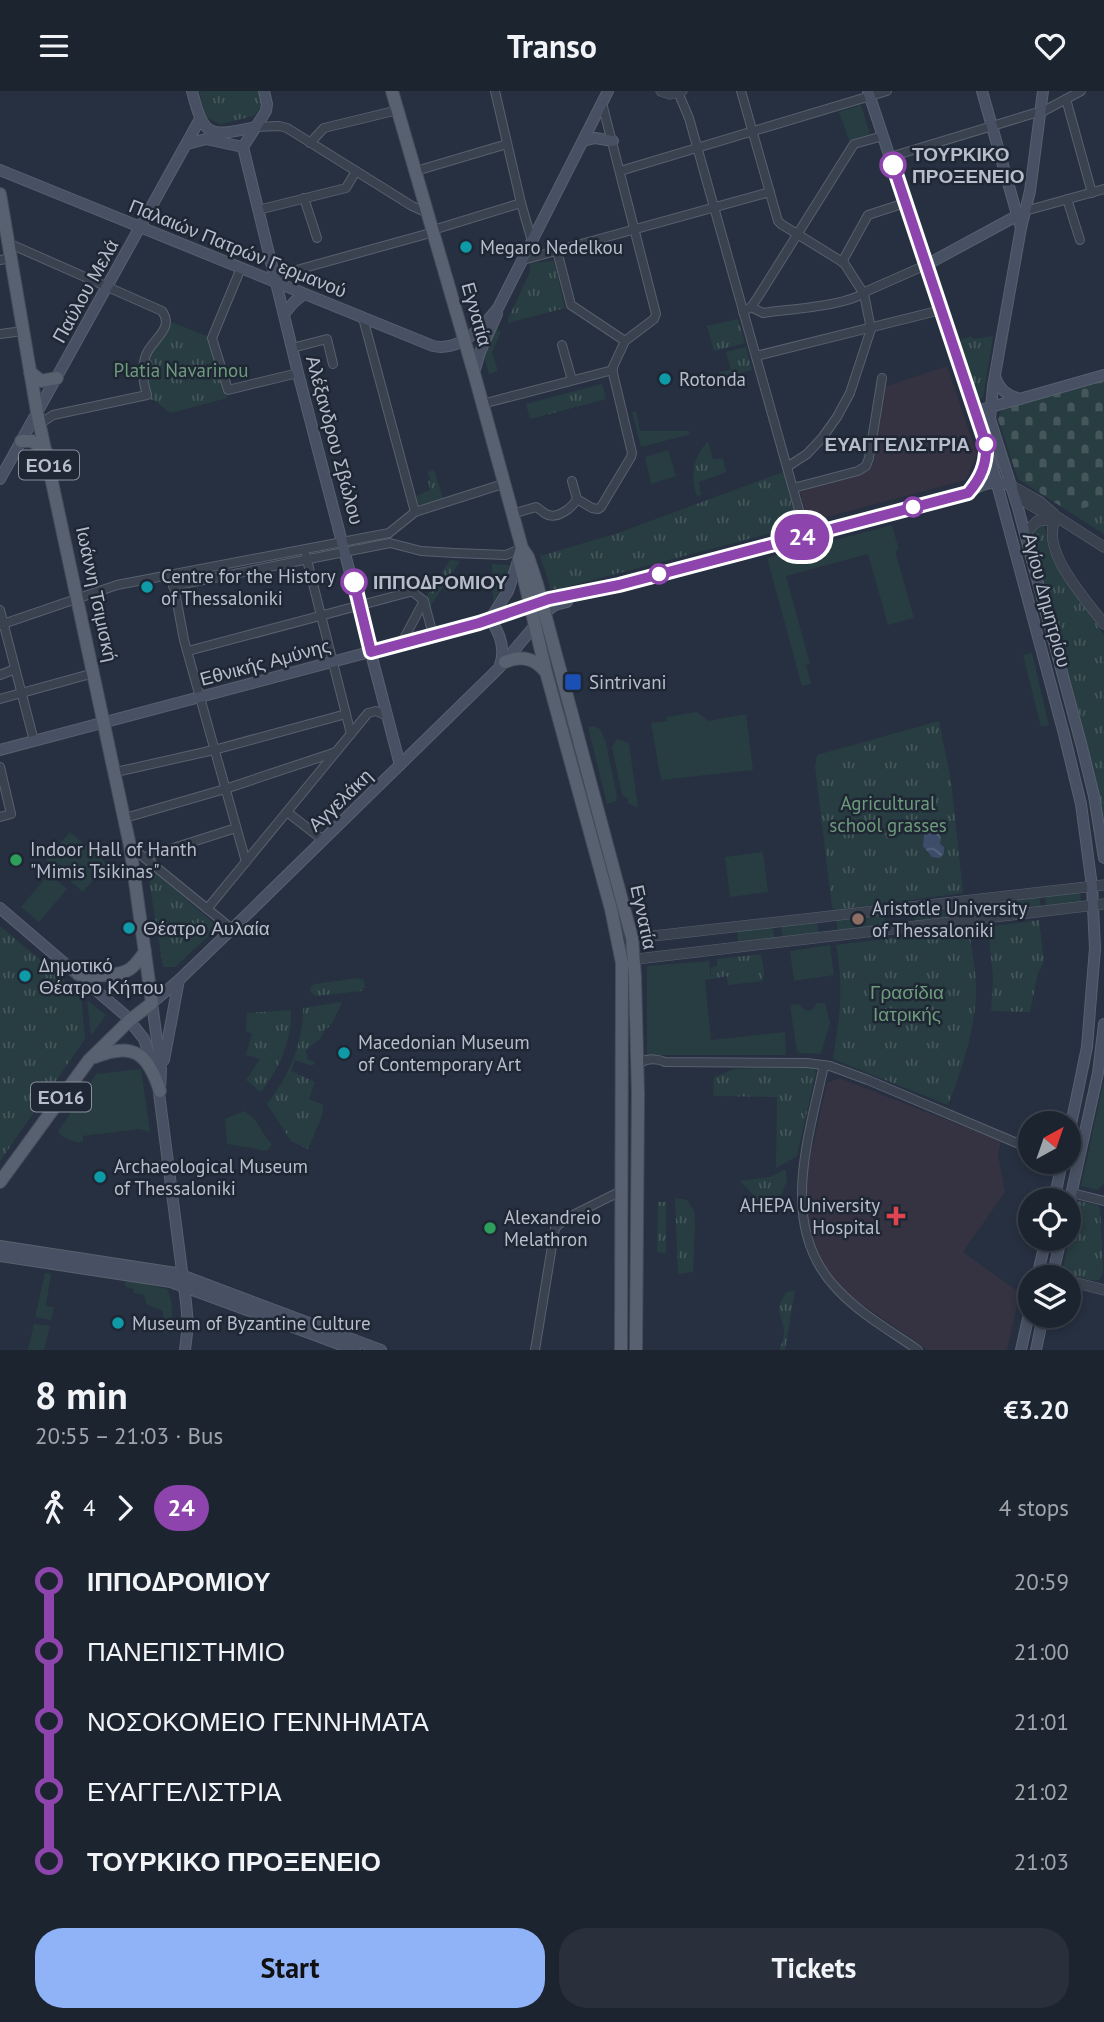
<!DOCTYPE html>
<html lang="en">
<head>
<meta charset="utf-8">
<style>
	:root { --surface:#1c2430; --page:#29303c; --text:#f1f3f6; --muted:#a0a4ab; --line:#3a414c; --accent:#90b2f7 }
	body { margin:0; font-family:"PT Sans",sans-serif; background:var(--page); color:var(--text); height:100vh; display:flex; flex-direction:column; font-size:26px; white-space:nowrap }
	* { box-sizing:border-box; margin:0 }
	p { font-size:23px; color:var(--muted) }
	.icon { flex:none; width:38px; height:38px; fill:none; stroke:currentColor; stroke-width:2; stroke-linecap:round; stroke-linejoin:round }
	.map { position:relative; height:1259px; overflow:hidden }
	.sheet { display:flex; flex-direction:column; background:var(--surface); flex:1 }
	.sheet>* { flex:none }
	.badge { padding:0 14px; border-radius:23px; font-size:24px; line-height:46px }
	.needle { width:46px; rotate:40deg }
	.controls { position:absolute; left:1018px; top:1020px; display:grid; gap:14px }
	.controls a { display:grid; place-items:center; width:63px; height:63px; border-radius:50%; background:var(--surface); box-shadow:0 4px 10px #0003,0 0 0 2px var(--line); font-size:35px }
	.map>.badge { position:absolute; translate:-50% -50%; box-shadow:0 0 0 4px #fff }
	.legs { display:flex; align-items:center; gap:10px; height:77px; padding:0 35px; font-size:23px }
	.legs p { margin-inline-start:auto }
	.headline { display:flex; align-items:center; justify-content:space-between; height:119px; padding:0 35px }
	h1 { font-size:38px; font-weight:700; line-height:52px }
	.action { display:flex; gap:14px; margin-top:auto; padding:14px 35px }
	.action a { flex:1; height:80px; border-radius:28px; background:var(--accent); color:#111; font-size:28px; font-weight:700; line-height:80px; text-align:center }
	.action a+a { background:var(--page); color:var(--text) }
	ul { padding:0 35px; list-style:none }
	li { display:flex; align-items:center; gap:24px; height:70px; font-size:26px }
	li i { display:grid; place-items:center; width:10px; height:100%; margin:0 9px; background:currentColor }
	li i::after { content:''; width:18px; height:18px; margin:-9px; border:5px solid; border-radius:50%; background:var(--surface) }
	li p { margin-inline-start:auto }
	li:first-child i { background:linear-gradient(#0000 50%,currentColor 0) }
	li:last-child i { background:linear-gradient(currentColor 50%,#0000 0) }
	header { display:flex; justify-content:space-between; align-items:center; height:91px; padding:0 35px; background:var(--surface); font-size:32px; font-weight:700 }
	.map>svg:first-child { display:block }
	.medical { fill:#353241 }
	.green { fill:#283d41 }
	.cemetery { fill:url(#cemetery-stones) }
	.park { fill:url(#park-tufts) }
	.water { fill:url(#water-waves) }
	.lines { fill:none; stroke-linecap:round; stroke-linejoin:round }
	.minor-casing { stroke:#58606e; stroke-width:10 }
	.tertiary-casing { stroke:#58606e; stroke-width:11 }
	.secondary-casing { stroke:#58606e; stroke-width:12 }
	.primary-casing { stroke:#444b59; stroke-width:14 }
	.minor { stroke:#3a4250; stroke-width:8 }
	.tertiary { stroke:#3a4250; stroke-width:10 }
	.secondary { stroke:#485163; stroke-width:10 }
	.primary { stroke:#586170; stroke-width:12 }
	.line-1-casing { stroke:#fff; stroke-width:16 }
	.line-1 { stroke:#8e44ad; stroke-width:10 }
	.stop-1-dot { fill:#fff; stroke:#8e44ad; stroke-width:3.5 }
	.culture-dot { fill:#0f9aa8; stroke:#1f2735; stroke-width:2.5 }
	.transit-dot { fill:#1a4fb4; stroke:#1f2735; stroke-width:2.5 }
	.leisure-dot { fill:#2e9e5b; stroke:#1f2735; stroke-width:2.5 }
	.education-dot { fill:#8d6e63; stroke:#1f2735; stroke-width:2.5 }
	.health-dot { fill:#e0444e; stroke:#1f2735; stroke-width:2.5 }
	.labels { text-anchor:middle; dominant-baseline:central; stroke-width:5; stroke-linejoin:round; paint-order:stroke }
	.shield { fill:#1f2735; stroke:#89909e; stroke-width:2 }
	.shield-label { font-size:18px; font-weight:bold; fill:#b7bdcb }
	.stop-label { font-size:19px; font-weight:bold; fill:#b7bdcb; stroke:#1f2735; text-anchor:start }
	.poi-label { font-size:19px; fill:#b7bdcb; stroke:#1f2735; text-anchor:start }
	.street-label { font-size:19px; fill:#b7bdcb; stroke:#1f2735 }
	.park-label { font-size:19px; fill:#6e9b7b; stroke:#1f2735 }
</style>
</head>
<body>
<header><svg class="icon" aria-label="menu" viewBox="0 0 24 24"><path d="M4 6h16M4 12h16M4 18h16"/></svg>Transo<svg class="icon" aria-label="heart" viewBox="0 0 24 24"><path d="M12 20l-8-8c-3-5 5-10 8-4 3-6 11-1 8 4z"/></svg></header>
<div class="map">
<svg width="1104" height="1259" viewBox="0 0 1104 1259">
	<defs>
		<pattern id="cemetery-stones" width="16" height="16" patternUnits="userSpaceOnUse" patternTransform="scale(1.75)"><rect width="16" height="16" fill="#283d41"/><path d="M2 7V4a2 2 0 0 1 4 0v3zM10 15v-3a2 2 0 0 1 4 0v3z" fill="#45575b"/></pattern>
		<pattern id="park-tufts" width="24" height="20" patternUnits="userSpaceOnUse" patternTransform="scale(1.75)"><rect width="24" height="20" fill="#283d41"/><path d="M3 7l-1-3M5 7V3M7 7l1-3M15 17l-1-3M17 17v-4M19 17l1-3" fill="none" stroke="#45575b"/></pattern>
		<pattern id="water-waves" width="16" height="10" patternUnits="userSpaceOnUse" patternTransform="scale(1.75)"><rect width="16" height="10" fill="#3c4c69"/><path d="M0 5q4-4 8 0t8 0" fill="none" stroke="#56647d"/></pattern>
	</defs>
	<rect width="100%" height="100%" fill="#263040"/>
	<g class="medical">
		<polygon points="947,275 977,364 966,389 808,431 799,397 870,379 875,367 874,353 884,296"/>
		<polygon points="839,987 1001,1050 998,1063 1005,1101 963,1161 1020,1202 1007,1259 928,1259 844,1201 827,1182 811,1154 805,1117 807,1080 827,992"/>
	</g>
	<g class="green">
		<polygon points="861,14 870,43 849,49 839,21"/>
		<polygon points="495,237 501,241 492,261 498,280 489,283 483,261"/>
		<polygon points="636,320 640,340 688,340 691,343 641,356 632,321"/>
		<polygon points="668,359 676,385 651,393 645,366"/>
		<polygon points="892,434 899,459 895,460 914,527 888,534 868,463 786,485 810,573 806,574 811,593 802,595 767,467"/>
		<polygon points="492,473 509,474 509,476 504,493 493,512"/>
		<polygon points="1032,562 1049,634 1041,636 1023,564"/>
		<polygon points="697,621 708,630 746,623 753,679 661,689 651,632 667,630 667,626"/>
		<polygon points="593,635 600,638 606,652 617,706 616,710 607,713 588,636"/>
		<polygon points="617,648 629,652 638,717 628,712 628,707 622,704 612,656"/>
		<polygon points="70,741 107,773 83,801 46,769"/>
		<polygon points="763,761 768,801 730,806 725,766"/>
		<polygon points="49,783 67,798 39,831 21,816"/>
		<polygon points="1080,800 1081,811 1046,815 1045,805"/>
		<polygon points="1039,805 1041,816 984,823 983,812"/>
		<polygon points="966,814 967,825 915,832 913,820"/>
		<polygon points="884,823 886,836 838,842 836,828"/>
		<polygon points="817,831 819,844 783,848 781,835"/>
		<polygon points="773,836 775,849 738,853 737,840"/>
		<polygon points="830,854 834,884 794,890 790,860"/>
		<polygon points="709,870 711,888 705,889 711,949 785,941 786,964 647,964 647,875"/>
		<polygon points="87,909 106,924 91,945"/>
		<polygon points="817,912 825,912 830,932 821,963 800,962 797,961 790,914 799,913 802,917 808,920 813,918"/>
		<path d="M141,978L150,1041L139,1038L83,1045V1051C74,1052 64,1048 58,1041L96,983Z"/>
		<polygon points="1104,989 1104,1092 1098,1099 1081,1095"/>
		<path d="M244,1020C258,1027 261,1042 272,1053L267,1060L227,1053L225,1028Z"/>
		<polygon points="45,1182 51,1183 46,1215 54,1216 51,1229 35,1226"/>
		<path d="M128,1189L167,1198C174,1211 172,1227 172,1242L162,1241L163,1220L146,1213L144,1204L133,1202L134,1198L126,1196L125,1191Z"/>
		<polygon points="34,1233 50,1235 44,1259 28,1259"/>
	</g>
	<polygon class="cemetery" points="1104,289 1104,443 1018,388 998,328 1002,318"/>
	<g class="park">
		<polygon points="199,0 259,0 263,13 254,25 220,33 206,26"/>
		<polygon points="554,170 565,217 508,232 508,228 530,181 530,172"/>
		<polygon points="738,228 745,252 714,260 707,235"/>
		<polygon points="166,229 212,247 227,307 170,322 154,309 150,309 145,296 149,257"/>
		<polygon points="971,245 973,248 993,245 983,307 978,308 959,250"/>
		<polygon points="746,256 752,279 721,287 719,281 731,279 726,261"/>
		<polygon points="602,293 606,308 530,328 526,313"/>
		<path d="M708,351L713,368H723L726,381L699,391L701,404L697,405C690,387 693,364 708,351Z"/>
		<polygon points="434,379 443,407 419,414 416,405 430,399 428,390 430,389 428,381"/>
		<polygon points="783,381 798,435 558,498 551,498 540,465 618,442"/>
		<polygon points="1104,411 1104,443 1070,421"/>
		<polygon points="1041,433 1045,437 1049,460 1059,479 1104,544 1104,730 1094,678 1031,440"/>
		<polygon points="450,469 460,470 430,516 427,505"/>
		<polygon points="939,630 951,690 963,802 835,819 832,816 815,675 817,664"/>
		<polygon points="155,781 218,836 175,876 163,876 148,783"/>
		<polygon points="1039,829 1044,871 1038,882 1030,921 991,920 993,887 988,836"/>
		<polygon points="0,835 81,903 85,948 0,1070"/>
		<path d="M969,838C971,856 975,874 976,892C977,934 963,975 948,1014L833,968C840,924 844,898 836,854Z"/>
		<polygon points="761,863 764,879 763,890 728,894 727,885 711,888 711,877 717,875 717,868"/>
		<polygon points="358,887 364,889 365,896 362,900 315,905 310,900 311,895 315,893"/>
		<path d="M342,911L332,933H330L328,937H325L321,947L306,959L307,968L315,971L312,975L295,969L291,980L315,991L309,1008L323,1014V1022L308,1058L291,1050L267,1013C289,986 303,952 303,917Z"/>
		<path d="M291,919C292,949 279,978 261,1001L246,989L260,968L246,964L252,943L246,940L247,922Z"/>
		<polygon points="758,977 813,977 816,981 797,1065 776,1077 777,1006 713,1005 714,986 735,978"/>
		<polygon points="784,1079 786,1080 787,1090 779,1109 760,1111 740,1090 770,1086"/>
		<polygon points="675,1107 687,1109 694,1120 695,1133 693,1181 678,1183"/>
		<polygon points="1078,1110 1098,1114 1100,1117 1103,1180 1100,1188 1095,1190 1062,1182"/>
		<polygon points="658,1111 666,1111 666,1162 657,1161"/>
		<path d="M795,1199L785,1259H780C781,1254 784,1246 784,1241C783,1221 772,1222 787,1201Z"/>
	</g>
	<polygon class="water" points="928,741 938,742 941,747 940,753 944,756 944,762 940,767 932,766 923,755 924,744"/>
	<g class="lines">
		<defs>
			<g id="minor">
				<polyline points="495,0 521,112 532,150"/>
				<polyline points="741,0 778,130 781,133 844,172 864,203 871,238 850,302 837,326 822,347 807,363 787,376"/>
				<polyline points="678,1 689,27 806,444"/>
				<polyline points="1066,8 1092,102"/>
				<polyline points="1040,22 1081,0"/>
				<polyline points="255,36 279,35 287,37 412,115 427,122"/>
				<polyline points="310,52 324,37 398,19"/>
				<polyline points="890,66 1035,22"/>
				<polyline points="416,80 507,53"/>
				<polyline points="620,80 887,0"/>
				<polyline points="304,107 317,147"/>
				<polyline points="1067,108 1080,149"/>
				<polyline points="258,119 346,97 356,80"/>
				<polyline points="1025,120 1104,98"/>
				<polyline points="433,139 521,112"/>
				<path d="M8,152L162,220C175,238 152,248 146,264C141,277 143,291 147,304L53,324L40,333"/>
				<polyline points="557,160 571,214 625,250"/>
				<polyline points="0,169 11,167"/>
				<polyline points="523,169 770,101"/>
				<polyline points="842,171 868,124 905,112"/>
				<polyline points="241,177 212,247 228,299 298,282"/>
				<polyline points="275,185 434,141"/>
				<path d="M751,216L763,222C789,218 849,215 867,200L926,174"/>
				<polyline points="743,221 751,216 758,206 854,53 883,45"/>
				<polyline points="363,227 415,421"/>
				<polyline points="0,243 23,240"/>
				<polyline points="562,254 572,289"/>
				<polyline points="292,257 327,248 333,273"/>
				<polyline points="756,265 941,219"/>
				<polyline points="482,313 613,279"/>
				<polyline points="572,390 577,408 592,417 598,418 601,416 631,366 632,362 612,278 625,250 654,228 656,223 602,12"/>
				<polyline points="793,397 858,380 866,375 869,367 882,287"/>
				<path d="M512,423L536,416C540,418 542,421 546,423C557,429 572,417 577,408"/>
				<polyline points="306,465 351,643"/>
				<polyline points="173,490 184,549 246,771"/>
				<polyline points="173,495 390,452 421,460 455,462 506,464 522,457"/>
				<polyline points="424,510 433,544"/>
				<polyline points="0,519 34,650"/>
				<polyline points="0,534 117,494 389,442 415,421 503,393"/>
				<polyline points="401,553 424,510"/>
				<polyline points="188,560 410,501 413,501 424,510"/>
				<polyline points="0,584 15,578"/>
				<polyline points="0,608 94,582"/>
				<polyline points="0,676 11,723 0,726"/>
				<polyline points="116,681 214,659 346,623"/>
				<polyline points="287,721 323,749"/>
				<polyline points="125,727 225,698 336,661"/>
				<polyline points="130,755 232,838"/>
				<polyline points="145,766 236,737"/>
				<polyline points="207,818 368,622 376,620 387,625"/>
				<path d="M642,971C648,967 659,968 665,971L807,972L830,975L868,989L1031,1058"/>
				<path d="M824,974C809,1047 777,1136 837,1198C860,1223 891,1240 918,1259"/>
				<polyline points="1072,1102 1104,1110"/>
				<polyline points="535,1259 555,1137 565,1128 621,1100"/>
			</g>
			<g id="tertiary">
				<polyline points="661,0 670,3 682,0"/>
				<polyline points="1012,395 1039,410 1054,423"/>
				<polyline points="1014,404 1044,422 1057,426 1104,456"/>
				<path d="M1057,426C1037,457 1086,508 1104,533"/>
				<polyline points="1025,443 1037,430 1054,429"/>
				<polyline points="618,849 1104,794"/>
				<polyline points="629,869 1104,813"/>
				<polyline points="1069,1190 1104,1199"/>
			</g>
			<g id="secondary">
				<path d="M192,0C204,47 209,46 255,36"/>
				<polyline points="264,0 267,13 266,20 243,56 298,282 400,674"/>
				<polyline points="868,0 993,378 1064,643 1081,713 1092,795 1095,857 1087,956 1069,1043"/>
				<polyline points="982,0 1020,134"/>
				<polyline points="1043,0 1030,100 1021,137 993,295 990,328 1018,417 1082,656 1094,705 1104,767"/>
				<polyline points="583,50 595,47 613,50"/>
				<polyline points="187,53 206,48 243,56"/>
				<path d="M0,79L433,255C460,261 483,236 498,217L608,0"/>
				<polyline points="926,174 1022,122"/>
				<polyline points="284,223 294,211 304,203"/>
				<polyline points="474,282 480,261 497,223"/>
				<path d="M995,285C999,298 1006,304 1020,308"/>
				<polyline points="984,318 1104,284"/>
				<polyline points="0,388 200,28"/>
				<polyline points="970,399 982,381 986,363"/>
				<polyline points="491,527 508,500 519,467"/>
				<path d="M490,528C500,542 506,557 500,574"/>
				<path d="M0,659L460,537L541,510L619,494L968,402C981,392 997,389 1012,395"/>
				<polyline points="0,817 125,924 144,948 154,979"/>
				<polyline points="164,969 179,889"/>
				<polyline points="158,994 186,1211 188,1234 185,1259"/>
				<polyline points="160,998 161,979 152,912 179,889 232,838 499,577 548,519 555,514 567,511"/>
				<polyline points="1054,1110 1062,1071"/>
				<polyline points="1069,1113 1098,982 1104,933"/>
				<polyline points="0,1155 176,1182 381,1259"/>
				<polyline points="0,1165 171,1191 355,1259"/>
				<polyline points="1037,1186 1046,1148"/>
				<polyline points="1052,1186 1061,1148"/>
				<polyline points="1021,1259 1031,1214"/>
				<polyline points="1036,1259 1043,1225"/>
			</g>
			<g id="primary">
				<polyline points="392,0 474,282 522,457 528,466 537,493 632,847 635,886 638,1003 636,1259"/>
				<polyline points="0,103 37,321 130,755 152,912 130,929 89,969 0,1091"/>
				<polyline points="30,281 41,290 57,287"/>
				<polyline points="21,350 32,350 46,360"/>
				<polyline points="522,457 519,467 546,581 611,818 622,872 621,1259"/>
				<path d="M505,571C521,564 534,567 545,580"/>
				<path d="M78,883C89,886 120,885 130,878C136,874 141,866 145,861"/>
				<path d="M95,966C134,950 148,963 160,1000"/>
			</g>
		</defs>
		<use href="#minor" class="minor-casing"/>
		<use href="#tertiary" class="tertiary-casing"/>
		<use href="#secondary" class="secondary-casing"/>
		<use href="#primary" class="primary-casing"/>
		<use href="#minor" class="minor"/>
		<use href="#tertiary" class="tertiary"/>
		<use href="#secondary" class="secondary"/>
		<use href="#primary" class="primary"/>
	</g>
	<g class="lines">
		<defs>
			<path id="line-1" d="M354,491L371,561L479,532L549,508L619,494L968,402C981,387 987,373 986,353L893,74"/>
		</defs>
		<use href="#line-1" class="line-1-casing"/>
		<use href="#line-1" class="line-1"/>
	</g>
	<g class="stop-1-dot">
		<circle cx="893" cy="74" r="12"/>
		<circle cx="986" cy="353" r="9"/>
		<circle cx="913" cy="416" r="9"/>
		<circle cx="659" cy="483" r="9"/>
		<circle cx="354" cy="491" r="12"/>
	</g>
	<g class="culture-dot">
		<circle cx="466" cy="156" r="7"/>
		<circle cx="665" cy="288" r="7"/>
		<circle cx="147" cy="496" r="7"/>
		<circle cx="129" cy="837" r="7"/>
		<circle cx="25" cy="885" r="7"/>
		<circle cx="344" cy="962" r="7"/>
		<circle cx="100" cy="1086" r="7"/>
		<circle cx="118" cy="1232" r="7"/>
	</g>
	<rect class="transit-dot" x="564" y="582" width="18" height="18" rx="3.5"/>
	<g class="leisure-dot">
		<circle cx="16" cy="769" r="7"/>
		<circle cx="490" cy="1137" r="7"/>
	</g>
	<circle class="education-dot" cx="858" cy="828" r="7"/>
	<path class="health-dot" d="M892.5 1114.5h7v7h7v7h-7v7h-7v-7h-7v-7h7z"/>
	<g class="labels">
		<g class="shield">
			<rect x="19" y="359.5" width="60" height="29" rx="5"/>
			<rect x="31" y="991.5" width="60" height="29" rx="5"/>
		</g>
		<g class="shield-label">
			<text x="49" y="374">ΕΟ16</text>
			<text x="61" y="1006">ΕΟ16</text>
		</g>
		<g class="stop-label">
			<text x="912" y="63">ΤΟΥΡΚΙΚΟ<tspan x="912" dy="22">ΠΡΟΞΕΝΕΙΟ</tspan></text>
			<text x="970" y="353" text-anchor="end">ΕΥΑΓΓΕΛΙΣΤΡΙΑ</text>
			<text x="373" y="491">ΙΠΠΟΔΡΟΜΙΟΥ</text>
		</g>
		<g class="poi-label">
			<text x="480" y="156">Megaro Nedelkou</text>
			<text x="679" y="288">Rotonda</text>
			<text x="161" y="485">Centre for the History<tspan x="161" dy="22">of Thessaloniki</tspan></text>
			<text x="589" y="591">Sintrivani</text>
			<text x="30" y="758">Indoor Hall of Hanth<tspan x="30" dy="22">"Mimis Tsikinas"</tspan></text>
			<text x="872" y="817">Aristotle University<tspan x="872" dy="22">of Thessaloniki</tspan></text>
			<text x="143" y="837">Θέατρο Αυλαία</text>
			<text x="39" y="874">Δημοτικό<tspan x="39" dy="22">Θέατρο Κήπου</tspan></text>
			<text x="358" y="951">Macedonian Museum<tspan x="358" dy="22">of Contemporary Art</tspan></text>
			<text x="114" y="1075">Archaeological Museum<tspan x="114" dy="22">of Thessaloniki</tspan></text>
			<text x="880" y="1114" text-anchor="end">AHEPA University<tspan x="880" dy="22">Hospital</tspan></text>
			<text x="504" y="1126">Alexandreio<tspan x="504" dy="22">Melathron</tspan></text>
			<text x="132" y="1232">Museum of Byzantine Culture</text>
		</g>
		<g class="street-label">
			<text transform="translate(238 157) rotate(22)">Παλαιών Πατρών Γερμανού</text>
			<text transform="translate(85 200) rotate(-61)">Παύλου Μελά</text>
			<text transform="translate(477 223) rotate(74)">Εγνατία</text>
			<text transform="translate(335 349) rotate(75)">Αλέξανδρου Σβώλου</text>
			<text transform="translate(97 503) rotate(78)">Ιωάννη Τσιμισκή</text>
			<text transform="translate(1047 509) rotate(75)">Αγίου Δημητρίου</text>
			<text transform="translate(265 571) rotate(-15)">Εθνικής Αμύνης</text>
			<text transform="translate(340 709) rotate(-44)">Αγγελάκη</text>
			<text transform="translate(644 826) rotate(78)">Εγνατία</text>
		</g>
		<g class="park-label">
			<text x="181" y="279">Platia Navarinou</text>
			<text x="888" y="712">Agricultural<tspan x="888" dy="22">school grasses</tspan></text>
			<text x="907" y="901">Γρασίδια<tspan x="907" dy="22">Ιατρικής</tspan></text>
		</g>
	</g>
</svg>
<div class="controls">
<a><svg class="needle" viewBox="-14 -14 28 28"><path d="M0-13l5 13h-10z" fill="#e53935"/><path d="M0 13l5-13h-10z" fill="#a0a4ab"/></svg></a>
<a><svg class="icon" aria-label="locate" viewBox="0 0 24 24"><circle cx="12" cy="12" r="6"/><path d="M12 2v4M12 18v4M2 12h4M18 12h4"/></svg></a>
<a><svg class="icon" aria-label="layers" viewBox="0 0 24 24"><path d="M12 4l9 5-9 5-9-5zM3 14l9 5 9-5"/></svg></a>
</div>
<b class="badge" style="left:802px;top:446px;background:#8e44ad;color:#fff">24</b>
</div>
<section class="sheet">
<div class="headline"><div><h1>8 min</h1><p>20:55 – 21:03 · Bus</p></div><b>€3.20</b></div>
<div class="legs"><svg class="icon" aria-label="walk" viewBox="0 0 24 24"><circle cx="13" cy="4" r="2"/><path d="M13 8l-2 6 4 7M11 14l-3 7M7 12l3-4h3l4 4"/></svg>4<svg class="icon" aria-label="forward" viewBox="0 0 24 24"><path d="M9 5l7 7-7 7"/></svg><b class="badge" style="background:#8e44ad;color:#fff">24</b><p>4 stops</p></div>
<ul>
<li><i style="color:#8e44ad"></i><b>ΙΠΠΟΔΡΟΜΙΟΥ</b><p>20:59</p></li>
<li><i style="color:#8e44ad"></i><span>ΠΑΝΕΠΙΣΤΗΜΙΟ</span><p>21:00</p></li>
<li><i style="color:#8e44ad"></i><span>ΝΟΣΟΚΟΜΕΙΟ ΓΕΝΝΗΜΑΤΑ</span><p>21:01</p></li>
<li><i style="color:#8e44ad"></i><span>ΕΥΑΓΓΕΛΙΣΤΡΙΑ</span><p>21:02</p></li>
<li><i style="color:#8e44ad"></i><b>ΤΟΥΡΚΙΚΟ ΠΡΟΞΕΝΕΙΟ</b><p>21:03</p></li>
</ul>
<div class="action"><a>Start</a><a>Tickets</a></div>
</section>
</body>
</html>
